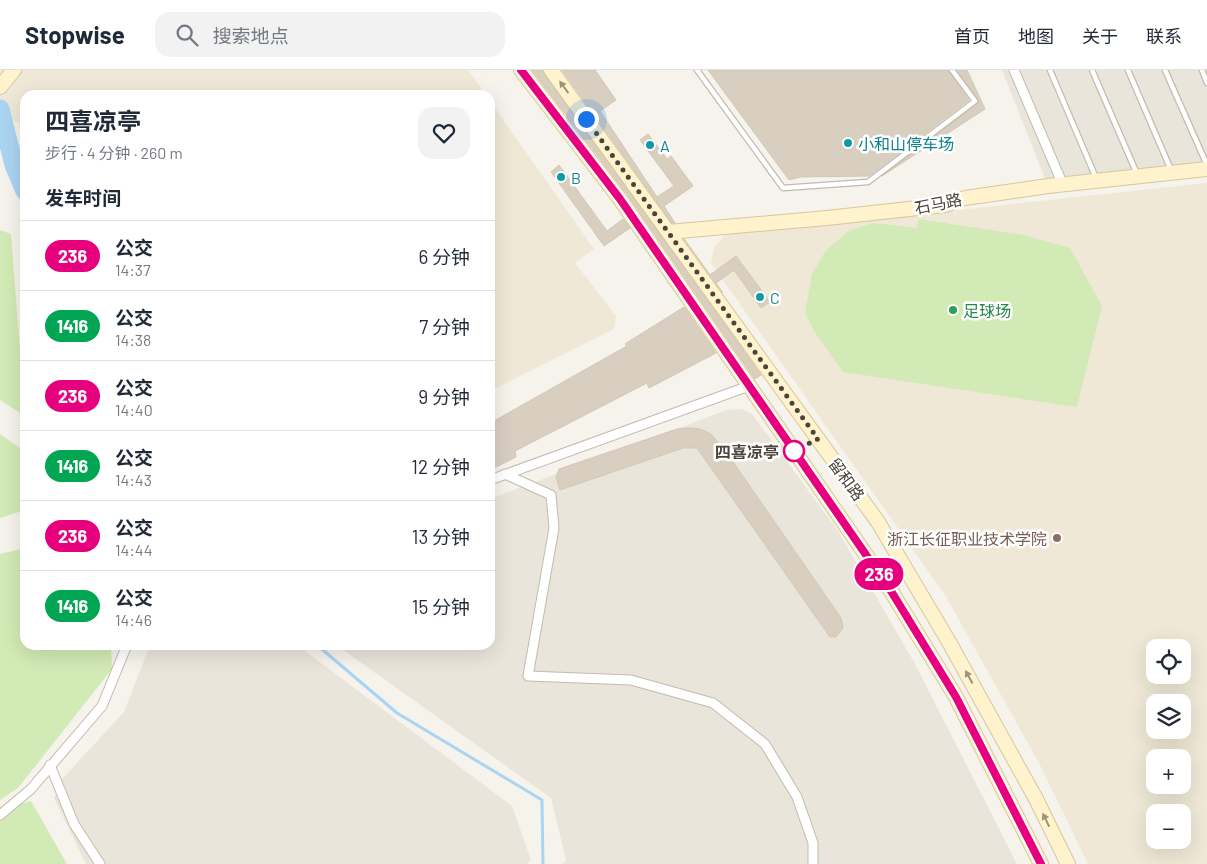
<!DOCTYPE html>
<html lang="zh">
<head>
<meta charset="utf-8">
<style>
	:root { --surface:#fff; --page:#f2f2f3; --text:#1f2937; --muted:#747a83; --line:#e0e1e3 }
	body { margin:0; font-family:Barlow,"Noto Sans SC",sans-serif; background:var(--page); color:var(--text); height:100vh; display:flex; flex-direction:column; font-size:19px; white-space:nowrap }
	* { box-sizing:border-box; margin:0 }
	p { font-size:16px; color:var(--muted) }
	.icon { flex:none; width:28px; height:28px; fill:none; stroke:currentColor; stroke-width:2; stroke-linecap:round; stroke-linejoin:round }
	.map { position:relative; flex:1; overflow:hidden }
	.side { position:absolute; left:20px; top:20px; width:475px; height:560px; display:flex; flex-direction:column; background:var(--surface); border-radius:15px; box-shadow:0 5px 20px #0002 }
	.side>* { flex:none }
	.badge { padding:0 10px; border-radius:16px; font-size:18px; line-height:32px }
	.fabs { position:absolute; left:1146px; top:569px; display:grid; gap:10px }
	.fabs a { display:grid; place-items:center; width:45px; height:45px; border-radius:10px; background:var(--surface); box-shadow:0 5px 20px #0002; font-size:25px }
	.you { position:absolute; width:25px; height:25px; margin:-12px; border:4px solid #fff; border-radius:50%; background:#1a73e8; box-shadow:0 0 0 8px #1a73e833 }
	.map>.badge { position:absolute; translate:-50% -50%; box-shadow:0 0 0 2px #fff }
	h2 { padding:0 25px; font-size:19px; line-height:45px }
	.round { display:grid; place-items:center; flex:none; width:52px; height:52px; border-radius:15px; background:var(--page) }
	.summary { display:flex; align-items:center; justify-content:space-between; height:85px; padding:0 25px }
	h1 { font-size:24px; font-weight:700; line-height:38px }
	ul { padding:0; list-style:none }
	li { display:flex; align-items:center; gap:15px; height:70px; padding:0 25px; border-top:1px solid var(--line) }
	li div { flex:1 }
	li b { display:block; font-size:19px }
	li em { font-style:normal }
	li .badge { min-width:55px; font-weight:700; text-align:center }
	header { display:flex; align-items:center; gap:30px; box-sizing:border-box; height:70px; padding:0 25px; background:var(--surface); border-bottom:1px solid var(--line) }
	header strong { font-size:24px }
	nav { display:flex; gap:28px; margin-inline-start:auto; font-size:18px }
	.search { width:350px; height:45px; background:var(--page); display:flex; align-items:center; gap:12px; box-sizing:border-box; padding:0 18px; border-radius:15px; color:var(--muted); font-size:19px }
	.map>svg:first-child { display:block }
	.residential { fill:#eae5da }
	.education { fill:#efe8d6; fill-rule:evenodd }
	.green { fill:#d2eab5 }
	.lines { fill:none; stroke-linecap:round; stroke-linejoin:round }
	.stream { stroke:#a9d4f2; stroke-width:3 }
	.river { stroke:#a9d4f2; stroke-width:19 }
	.building { fill:#d8cfc1; stroke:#d3c7b4 }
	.lane-casing { stroke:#c2bbae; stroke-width:7 }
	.street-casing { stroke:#c2bbae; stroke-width:11 }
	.secondary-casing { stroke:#d6c79b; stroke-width:16 }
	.lane { stroke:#fff; stroke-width:4.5 }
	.street { stroke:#fff; stroke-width:9 }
	.secondary { stroke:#fff3cd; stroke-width:14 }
	.oneway { fill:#9c937c }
	.line-casing { stroke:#fff; stroke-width:11 }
	.line { stroke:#e6007e; stroke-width:8 }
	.walk { stroke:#4b4439; stroke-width:5; stroke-dasharray:0 9 }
	.culture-dot { fill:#0f9aa8; stroke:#fff; stroke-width:2 }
	.leisure-dot { fill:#2e9e5b; stroke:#fff; stroke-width:2 }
	.stop-dot { fill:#fff; stroke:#e6007e; stroke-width:2.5 }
	.education-dot { fill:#8d6e63; stroke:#fff; stroke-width:2 }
	.labels { text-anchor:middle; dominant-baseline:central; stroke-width:5; stroke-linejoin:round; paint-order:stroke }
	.culture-label { font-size:16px; fill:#0d838f; stroke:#fff; text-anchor:start }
	.street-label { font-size:16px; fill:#4b4439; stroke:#fff }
	.leisure-label { font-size:16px; fill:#27864d; stroke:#fff; text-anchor:start }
	.stop-label { font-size:16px; font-weight:bold; fill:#4b4439; stroke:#fff; text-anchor:end }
	.education-label { font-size:16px; fill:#785e54; stroke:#fff; text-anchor:end }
</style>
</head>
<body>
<header>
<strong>Stopwise</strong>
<div class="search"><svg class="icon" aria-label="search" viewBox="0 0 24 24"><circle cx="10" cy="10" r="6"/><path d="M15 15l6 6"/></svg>搜索地点</div>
<nav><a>首页</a><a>地图</a><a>关于</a><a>联系</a></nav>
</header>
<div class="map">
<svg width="1207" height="794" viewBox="0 0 1207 794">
	<rect width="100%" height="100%" fill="#f6f3ec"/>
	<g class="residential">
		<polygon points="1002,0 1207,0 1207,96 1048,116"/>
		<polygon points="741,339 752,344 838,461 914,592 1017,794 563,794 566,790 551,728 336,575 490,575 490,429 727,340"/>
		<polygon points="150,575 297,575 512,736 531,790 527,794 86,794 54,728 62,709 124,642"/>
	</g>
	<g class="education">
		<polygon points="0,0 468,0 486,25 25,25 25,55 0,47"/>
		<polygon points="490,31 594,179 575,193 616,246 614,259 490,321"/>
		<path d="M1207,113V794H1088L1039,693L945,525L711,193L714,177L725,165ZM1155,578H1182V605H1155ZM1155,632H1182V660H1155ZM1155,688H1182V715H1155ZM1155,742H1182V770H1155Z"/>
	</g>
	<g class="green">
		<polygon points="919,149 1023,165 1070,178 1102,236 1077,337 843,302 814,261 805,243 812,204 826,180 849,161 873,153 916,158"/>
		<polygon points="0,160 11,164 25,346 0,330"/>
		<polygon points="0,364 23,380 22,441 0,448"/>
		<polygon points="25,478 25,575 111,575 112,599 18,718 0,730 0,484"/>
		<polygon points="31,731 67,794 0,794 0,740"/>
	</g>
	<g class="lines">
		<polyline class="stream" points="317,575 397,643 542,730 543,794"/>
		<polyline class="river" points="0,39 14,95 25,121"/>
	</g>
	<g class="building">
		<polygon points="532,0 542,0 761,305 755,309 627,124"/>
		<polygon points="562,0 595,0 616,30 600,41 657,127 674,116 640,70 648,64 667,89 671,86 693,116 664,136 675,153 672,153"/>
		<polygon points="708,0 948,0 969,30 869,106 800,107 789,110"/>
		<polygon points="957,0 967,0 985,39 882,106 978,33 978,29"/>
		<polygon points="559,95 607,161 623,149 630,158 604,176 551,102"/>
		<polygon points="684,169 710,205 736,186 770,232 761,238 734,200 716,213 723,223"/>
		<polygon points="684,237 716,283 649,318 647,313 515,381 516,387 490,400 490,349 494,351 627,276 625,274"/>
		<polygon points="690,358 700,359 711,364 729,386 841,548 843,558 836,567 830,567 697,378 683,378 560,420 556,407 559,399 677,359"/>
	</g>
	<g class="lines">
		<defs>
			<g id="lane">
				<polyline points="697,0 783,118 868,112 975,31 952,0"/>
				<polyline points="1050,0 1096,108"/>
				<polyline points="1092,0 1137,104"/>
				<polyline points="1128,0 1171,100"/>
				<polyline points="1165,0 1207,95"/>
				<polyline points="1202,0 1207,13"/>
			</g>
			<g id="street">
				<polyline points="1014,0 1063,115"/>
				<polyline points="505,404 551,425 554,458 528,606 631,610 713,633 765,674 797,727 813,773 813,794"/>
				<polyline points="490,410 749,316"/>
				<polyline points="50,695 74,754 100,794"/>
				<polyline points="0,745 31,719 102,636 127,575"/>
			</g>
			<g id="secondary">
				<polyline points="521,0 620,129 891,521 956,627 1041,794"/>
				<polyline points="551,0 878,452 949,572 1036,729 1068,794"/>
				<polyline points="0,17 14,0"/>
				<polyline points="668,162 827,148 945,135 965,128 1048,116 1207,99"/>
			</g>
		</defs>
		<use href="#lane" class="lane-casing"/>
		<use href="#street" class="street-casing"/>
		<use href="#secondary" class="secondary-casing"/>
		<use href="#lane" class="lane"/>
		<use href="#street" class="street"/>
		<use href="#secondary" class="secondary"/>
	</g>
	<defs><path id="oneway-solid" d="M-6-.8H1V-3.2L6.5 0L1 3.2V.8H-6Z" transform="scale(1.25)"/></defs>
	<g class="oneway">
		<use href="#oneway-solid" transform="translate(564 17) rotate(-126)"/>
		<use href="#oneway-solid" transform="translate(969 607) rotate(-119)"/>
		<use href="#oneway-solid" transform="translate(1046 750) rotate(-116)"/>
	</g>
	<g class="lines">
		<defs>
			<polyline id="line" points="521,0 620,129 891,521 956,627 1041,794"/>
		</defs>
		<use href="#line" class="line-casing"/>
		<use href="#line" class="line"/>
		<polyline class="walk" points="586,49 818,369 794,381"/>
	</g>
	<g class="culture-dot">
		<circle cx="848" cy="73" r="5"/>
		<circle cx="650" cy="75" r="5"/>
		<circle cx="561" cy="107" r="5"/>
		<circle cx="760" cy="227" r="5"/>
	</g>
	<circle class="leisure-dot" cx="953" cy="240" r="5"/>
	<circle class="stop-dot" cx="794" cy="381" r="10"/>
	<circle class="education-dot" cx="1057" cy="468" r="5"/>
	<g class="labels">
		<g class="culture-label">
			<text x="858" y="73">小和山停车场</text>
			<text x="660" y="75">A</text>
			<text x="571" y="107">B</text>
			<text x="770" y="227">C</text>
		</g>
		<g class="street-label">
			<text transform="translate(938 133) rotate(-11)">石马路</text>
			<text transform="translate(847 409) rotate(54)">留和路</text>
		</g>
		<g class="leisure-label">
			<text x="963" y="240">足球场</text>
		</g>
		<g class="stop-label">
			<text x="779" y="381">四喜凉亭</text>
		</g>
		<g class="education-label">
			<text x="1047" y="468">浙江长征职业技术学院</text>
		</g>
	</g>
</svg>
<div class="fabs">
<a><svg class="icon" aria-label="locate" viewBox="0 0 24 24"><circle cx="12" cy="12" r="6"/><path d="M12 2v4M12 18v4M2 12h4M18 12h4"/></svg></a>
<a><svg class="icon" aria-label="layers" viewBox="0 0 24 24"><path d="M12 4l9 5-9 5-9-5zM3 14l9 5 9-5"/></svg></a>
<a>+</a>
<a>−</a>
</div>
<div class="you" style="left:586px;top:49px"></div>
<b class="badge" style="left:879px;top:504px;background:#e6007e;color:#fff">236</b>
<section class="side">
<div class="summary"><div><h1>四喜凉亭</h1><p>步行 · 4 分钟 · 260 m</p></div><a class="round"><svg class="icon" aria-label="heart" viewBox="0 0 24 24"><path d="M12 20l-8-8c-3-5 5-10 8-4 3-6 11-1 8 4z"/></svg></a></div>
<h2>发车时间</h2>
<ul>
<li><span class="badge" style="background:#e6007e;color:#fff">236</span><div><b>公交</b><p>14:37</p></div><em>6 分钟</em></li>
<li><span class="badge" style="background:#00a651;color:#fff">1416</span><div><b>公交</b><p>14:38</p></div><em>7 分钟</em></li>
<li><span class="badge" style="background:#e6007e;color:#fff">236</span><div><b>公交</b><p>14:40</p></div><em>9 分钟</em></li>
<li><span class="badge" style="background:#00a651;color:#fff">1416</span><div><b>公交</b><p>14:43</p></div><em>12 分钟</em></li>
<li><span class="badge" style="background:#e6007e;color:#fff">236</span><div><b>公交</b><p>14:44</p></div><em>13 分钟</em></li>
<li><span class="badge" style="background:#00a651;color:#fff">1416</span><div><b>公交</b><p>14:46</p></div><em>15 分钟</em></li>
</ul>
</section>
</div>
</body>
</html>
